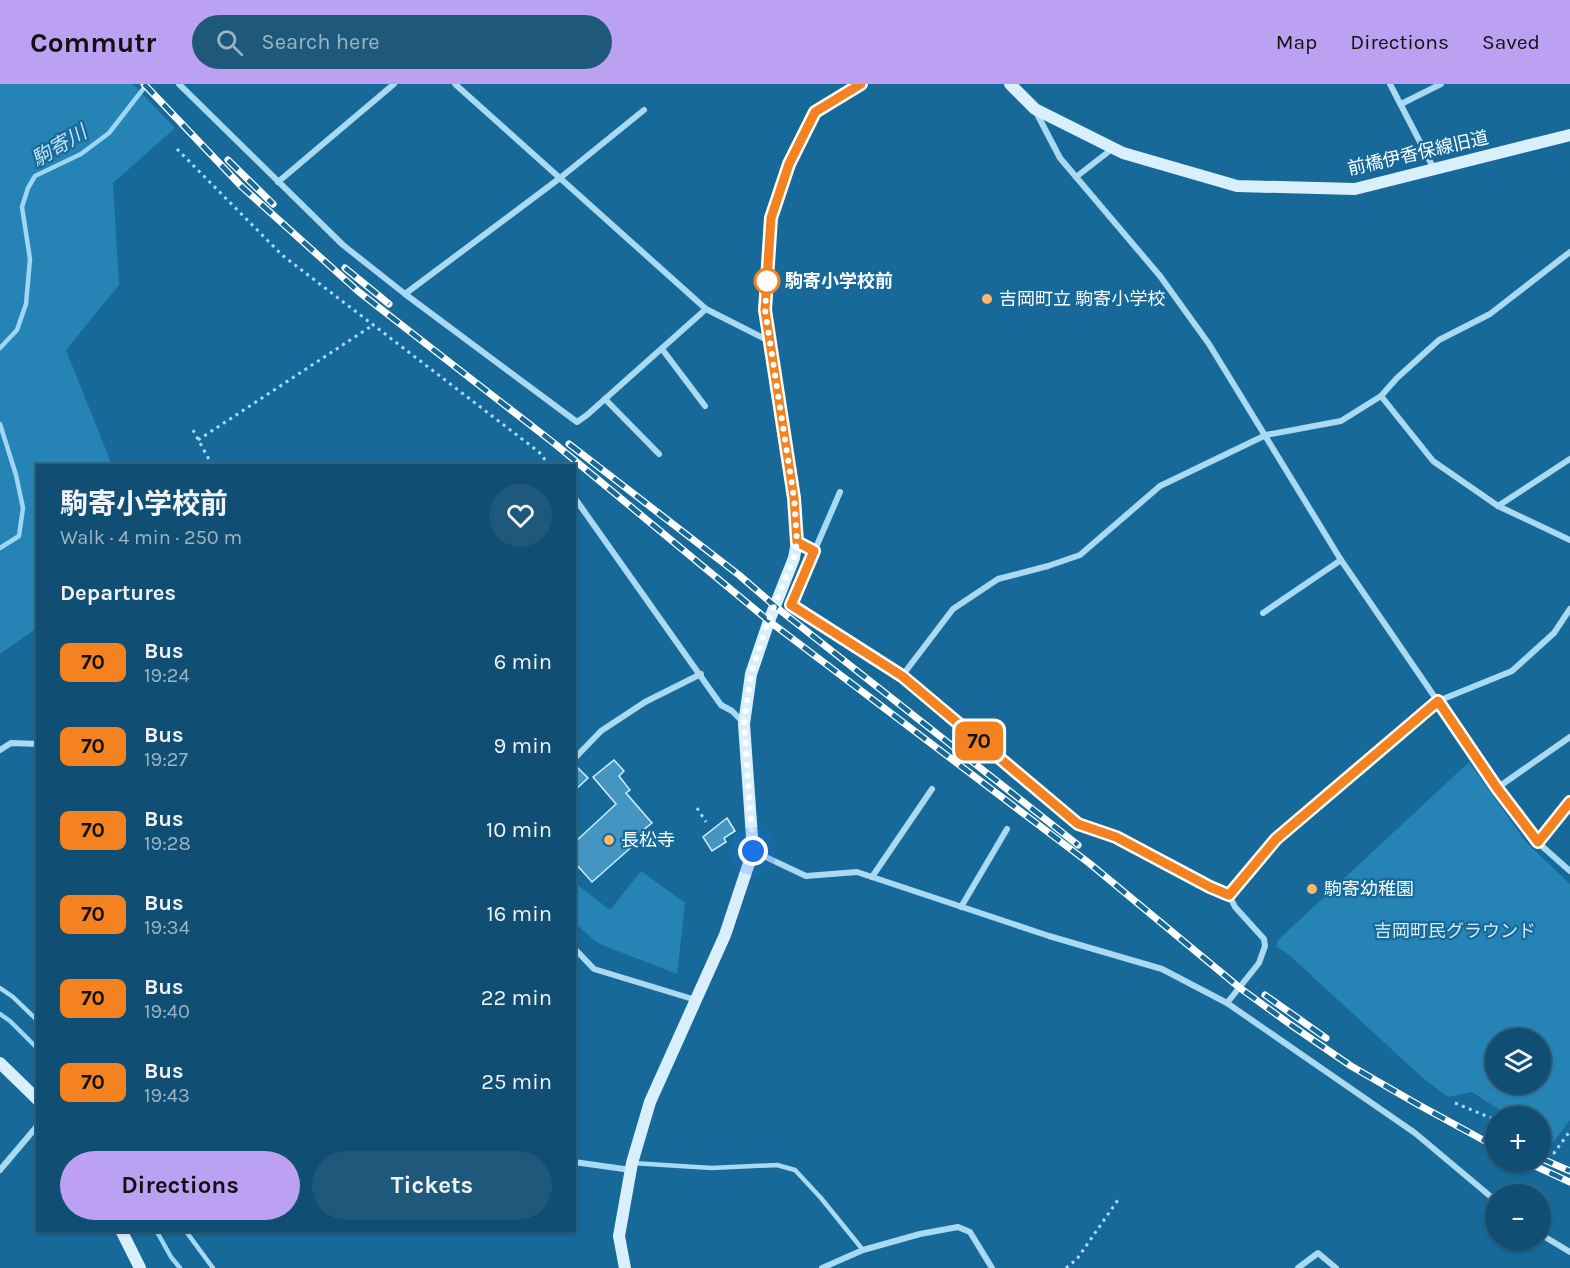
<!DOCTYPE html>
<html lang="en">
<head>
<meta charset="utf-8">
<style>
	:root { --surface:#104f73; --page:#1e597b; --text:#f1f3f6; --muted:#9cb5c4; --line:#306685; --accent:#bca0f2 }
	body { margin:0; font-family:Karla,"Noto Sans JP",sans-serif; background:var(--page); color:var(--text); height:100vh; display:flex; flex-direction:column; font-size:22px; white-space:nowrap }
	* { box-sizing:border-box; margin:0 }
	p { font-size:20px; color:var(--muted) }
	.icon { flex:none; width:33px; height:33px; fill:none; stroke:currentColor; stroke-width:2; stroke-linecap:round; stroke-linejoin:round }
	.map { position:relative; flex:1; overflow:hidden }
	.details { position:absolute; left:36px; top:380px; width:540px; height:768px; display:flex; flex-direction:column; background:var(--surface); border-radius:0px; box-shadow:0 2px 4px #0004,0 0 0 2px var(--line) }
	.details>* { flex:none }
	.badge { padding:0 12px; border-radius:9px; font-size:21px; line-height:39px }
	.tools { position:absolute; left:1485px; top:944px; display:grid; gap:12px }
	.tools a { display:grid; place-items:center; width:66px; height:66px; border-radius:50%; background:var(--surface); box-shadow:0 2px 4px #0004,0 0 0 2px var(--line); font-size:30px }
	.you { position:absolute; width:30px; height:30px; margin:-15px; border:4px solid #fff; border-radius:50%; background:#1a73e8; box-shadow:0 0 0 9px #1a73e833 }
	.map>.badge { position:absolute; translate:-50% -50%; box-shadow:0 0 0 3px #fff }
	h2 { padding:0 24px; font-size:22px; line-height:54px }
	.round { display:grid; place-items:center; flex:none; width:63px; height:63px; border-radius:32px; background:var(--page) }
	.overview { display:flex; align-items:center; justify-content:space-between; height:102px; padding:0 24px }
	h1 { font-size:28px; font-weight:700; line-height:45px }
	.primary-button { display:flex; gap:12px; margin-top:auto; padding:12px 24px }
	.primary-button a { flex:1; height:69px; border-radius:36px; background:var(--accent); color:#111; font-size:24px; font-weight:700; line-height:69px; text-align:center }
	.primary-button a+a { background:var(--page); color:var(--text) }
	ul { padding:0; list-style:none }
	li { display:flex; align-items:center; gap:18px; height:84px; padding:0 24px }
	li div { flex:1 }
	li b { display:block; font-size:22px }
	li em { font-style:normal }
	li .badge { min-width:66px; font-weight:700; text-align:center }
	header { display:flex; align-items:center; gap:36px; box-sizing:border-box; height:84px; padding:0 30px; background:var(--accent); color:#111 }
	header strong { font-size:28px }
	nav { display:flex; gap:33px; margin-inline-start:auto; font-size:21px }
	.search { width:420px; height:54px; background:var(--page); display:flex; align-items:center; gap:15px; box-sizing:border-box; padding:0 21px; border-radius:33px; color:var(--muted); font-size:22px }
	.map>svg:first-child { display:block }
	.green { fill:#2683b5; fill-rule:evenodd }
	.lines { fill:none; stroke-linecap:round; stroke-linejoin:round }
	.stream { stroke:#9dd7f4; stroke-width:4.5 }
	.building { fill:#4495c1; stroke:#d2eefc; stroke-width:1.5 }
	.path { stroke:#aad9f2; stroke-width:3; stroke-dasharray:3 4.5; stroke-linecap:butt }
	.lane { stroke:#aad9f2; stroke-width:4.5 }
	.street { stroke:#aad9f2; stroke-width:6 }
	.secondary { stroke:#d9effc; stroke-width:12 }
	.rail-casing { stroke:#fff; stroke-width:7 }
	.rail { stroke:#166999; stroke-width:4.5; stroke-dasharray:14; stroke-linecap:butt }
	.line-casing { stroke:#fff; stroke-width:14 }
	.line { stroke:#f58220; stroke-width:9 }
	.walk { stroke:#fff; stroke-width:6; stroke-dasharray:0 10.8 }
	.stop-dot { fill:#fff; stroke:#f58220; stroke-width:3 }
	.poi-dot { fill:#ffb76b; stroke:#166999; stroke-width:2 }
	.labels { text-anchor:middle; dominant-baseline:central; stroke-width:4.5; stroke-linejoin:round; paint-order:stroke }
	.street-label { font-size:18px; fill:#fff; stroke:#166999 }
	.stop-label { font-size:18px; font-weight:bold; fill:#fff; stroke:#166999; text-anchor:start }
	.poi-label { font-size:18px; fill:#fff; stroke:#166999; text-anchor:start }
	.park-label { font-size:18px; fill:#d2eefc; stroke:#166999 }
	.water-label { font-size:20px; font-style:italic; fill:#c2e6f9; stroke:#166999 }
</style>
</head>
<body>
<header>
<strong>Commutr</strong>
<div class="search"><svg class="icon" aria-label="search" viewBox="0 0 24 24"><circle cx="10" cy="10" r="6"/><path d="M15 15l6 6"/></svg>Search here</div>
<nav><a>Map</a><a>Directions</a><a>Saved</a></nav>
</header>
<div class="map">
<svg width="1570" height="1184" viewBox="0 0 1570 1184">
	<rect width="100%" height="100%" fill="#166999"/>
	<g class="green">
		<polygon points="0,0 133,0 175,44 113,99 119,201 66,266 112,381 38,381 37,544 0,570"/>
		<path d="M1469,678L1526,758L1570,800V1036L1552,1060L1541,1052L1540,1032H1509L1472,1008L1448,1013L1425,996L1288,870L1276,863L1278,856ZM1496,954H1540V999H1496Z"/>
		<polygon points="641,787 685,819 677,890 602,861 595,857 575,839 575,799 610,826"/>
	</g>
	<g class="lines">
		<g class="stream">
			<polyline points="0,264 17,246 26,220 30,175 22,123 28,104 35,92 81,70 109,49 147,0"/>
			<polyline points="0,340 16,391 23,424 19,452 0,464"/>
			<polyline points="0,930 10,937 38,965"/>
			<polyline points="156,1146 171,1173 180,1184"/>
		</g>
	</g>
	<g class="building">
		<polygon points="614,676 624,687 619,692 630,706 626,709 652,739 641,748 644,752 592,798 574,778 574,759 616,720 593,693"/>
		<polygon points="574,680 588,694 574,707"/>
		<polygon points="727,734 735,747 724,754 726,758 712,767 703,753"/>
	</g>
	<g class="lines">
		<g class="path">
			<polyline points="177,65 282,171 539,368 549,381"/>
			<polyline points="193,346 212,381"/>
			<polyline points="198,356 373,241"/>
			<polyline points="697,724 706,738"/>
			<polyline points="1455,1019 1496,1036"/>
			<polyline points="1540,1061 1554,1069 1570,1047"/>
			<polyline points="1066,1184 1077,1175 1120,1113"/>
		</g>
		<g class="lane">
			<polyline points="0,904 13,913 38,937"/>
			<polyline points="632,1079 712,1084 777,1081 795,1086 821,1114 863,1166"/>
			<polyline points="185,1146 213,1184"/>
		</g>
		<g class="street">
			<polyline points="179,0 343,161 405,210 577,338 587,331 706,225"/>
			<polyline points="455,0 706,225 769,257"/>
			<polyline points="1390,0 1434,85"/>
			<polyline points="1401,20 1441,0"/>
			<polyline points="1036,28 1060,74 1160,192 1209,260 1341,476 1497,704 1535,756 1570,787"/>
			<polyline points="1076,93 1112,65"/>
			<polyline points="278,98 394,0"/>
			<polyline points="405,210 560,94 644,26"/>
			<polyline points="662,265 705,322"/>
			<polyline points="1381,312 1433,377 1498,422 1570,456"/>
			<polyline points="605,315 659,370"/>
			<polyline points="840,408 791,521 902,592"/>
			<polyline points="574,413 721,621 732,627 744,639"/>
			<polyline points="1498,422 1570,375"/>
			<polyline points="797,458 815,467"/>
			<polyline points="1263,529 1341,476"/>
			<polyline points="0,666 11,659 38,660"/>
			<polyline points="574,675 601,647 645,618 701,590"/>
			<polyline points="1497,704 1570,653"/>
			<polyline points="1538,758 1570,718"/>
			<polyline points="753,767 806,792 857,788 1049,852 1162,885 1227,919 1415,1049 1496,1117"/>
			<polyline points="872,793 932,705"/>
			<polyline points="1229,811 1276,755 1438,617 1512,587 1554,549 1570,525"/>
			<polyline points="961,823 1007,745"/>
			<polyline points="574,864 594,885 696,916"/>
			<polyline points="1227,919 1259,879 1265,862 1264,855 1235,823 1229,811 1210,803 1116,753 1078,740 902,592 953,525 998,495 1048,482 1080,471 1160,402 1266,351 1341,337 1381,312 1397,294 1439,256 1490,230 1570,168"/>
			<polyline points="574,1078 631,1086"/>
			<polyline points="0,1086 38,1041"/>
			<polyline points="1540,1150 1570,1168"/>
			<polyline points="822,1184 863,1166 920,1150 958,1143 970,1148 992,1184"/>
			<polyline points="1298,1184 1318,1169 1336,1184"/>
		</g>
		<g class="secondary">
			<polyline points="1010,0 1035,25 1123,69 1237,102 1355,105 1570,51"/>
			<polyline points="0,979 38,1016"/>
			<polyline points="121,1146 140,1184"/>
			<polyline points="625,1184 619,1152 632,1079 650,1018 725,851 753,767 744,640 751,590 769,537 794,474 797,458 794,414 765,226 771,133 789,80 815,29 861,0"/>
		</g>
		<defs>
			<g id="rail">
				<polyline points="144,0 242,103 359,208 555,360 769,537 1089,779 1240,904 1291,941 1351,982 1417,1020 1496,1063"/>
				<polyline points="228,76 273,120"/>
				<polyline points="345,184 389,220"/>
				<polyline points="569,360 739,491 776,523 1078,761"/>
				<polyline points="1265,911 1326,954"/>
				<polyline points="1540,1074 1570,1087"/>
				<polyline points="1524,1077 1570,1098"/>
			</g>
		</defs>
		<use href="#rail" class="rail-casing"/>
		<use href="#rail" class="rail"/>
	</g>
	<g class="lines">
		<defs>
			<polyline id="line" points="861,0 815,28 789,80 771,134 765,226 794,414 797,458 814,467 791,521 902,592 1078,740 1116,753 1210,803 1229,811 1276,755 1438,617 1497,704 1538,758 1570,718"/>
		</defs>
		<use href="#line" class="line-casing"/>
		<use href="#line" class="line"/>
		<polyline class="walk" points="753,767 744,640 751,590 768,537 794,474 797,458 794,414 765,226 767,197"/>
	</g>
	<circle class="stop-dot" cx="767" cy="197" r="12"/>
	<g class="poi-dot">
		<circle cx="987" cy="215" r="6"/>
		<circle cx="609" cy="756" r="6"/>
		<circle cx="1312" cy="805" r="6"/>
	</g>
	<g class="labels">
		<g class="street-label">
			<text transform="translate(1418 69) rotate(-13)">前橋伊香保線旧道</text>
		</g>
		<g class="stop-label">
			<text x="785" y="197">駒寄小学校前</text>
		</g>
		<g class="poi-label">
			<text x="999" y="215">吉岡町立 駒寄小学校</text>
			<text x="621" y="756">長松寺</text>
			<text x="1324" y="805">駒寄幼稚園</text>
		</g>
		<g class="park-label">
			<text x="1455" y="847">吉岡町民グラウンド</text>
		</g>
		<g class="water-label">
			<text transform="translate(59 62) rotate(-31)">駒寄川</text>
		</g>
	</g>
</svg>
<div class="tools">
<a><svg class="icon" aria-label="layers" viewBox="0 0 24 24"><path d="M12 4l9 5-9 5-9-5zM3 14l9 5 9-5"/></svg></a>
<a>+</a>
<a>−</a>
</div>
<div class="you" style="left:753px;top:767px"></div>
<b class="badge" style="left:979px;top:657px;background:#f58220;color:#111">70</b>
<section class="details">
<div class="overview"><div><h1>駒寄小学校前</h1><p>Walk · 4 min · 250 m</p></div><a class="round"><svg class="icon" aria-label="heart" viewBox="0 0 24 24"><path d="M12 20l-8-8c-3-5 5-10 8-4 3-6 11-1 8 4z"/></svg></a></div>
<h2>Departures</h2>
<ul>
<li><span class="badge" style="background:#f58220;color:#111">70</span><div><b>Bus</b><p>19:24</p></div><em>6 min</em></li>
<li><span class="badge" style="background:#f58220;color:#111">70</span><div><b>Bus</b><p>19:27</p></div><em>9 min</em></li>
<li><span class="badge" style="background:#f58220;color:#111">70</span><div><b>Bus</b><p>19:28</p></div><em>10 min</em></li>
<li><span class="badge" style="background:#f58220;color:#111">70</span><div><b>Bus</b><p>19:34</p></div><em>16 min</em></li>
<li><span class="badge" style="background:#f58220;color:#111">70</span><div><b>Bus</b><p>19:40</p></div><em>22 min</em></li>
<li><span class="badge" style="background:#f58220;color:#111">70</span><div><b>Bus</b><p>19:43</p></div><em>25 min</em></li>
</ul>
<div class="primary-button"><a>Directions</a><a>Tickets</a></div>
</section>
</div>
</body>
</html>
